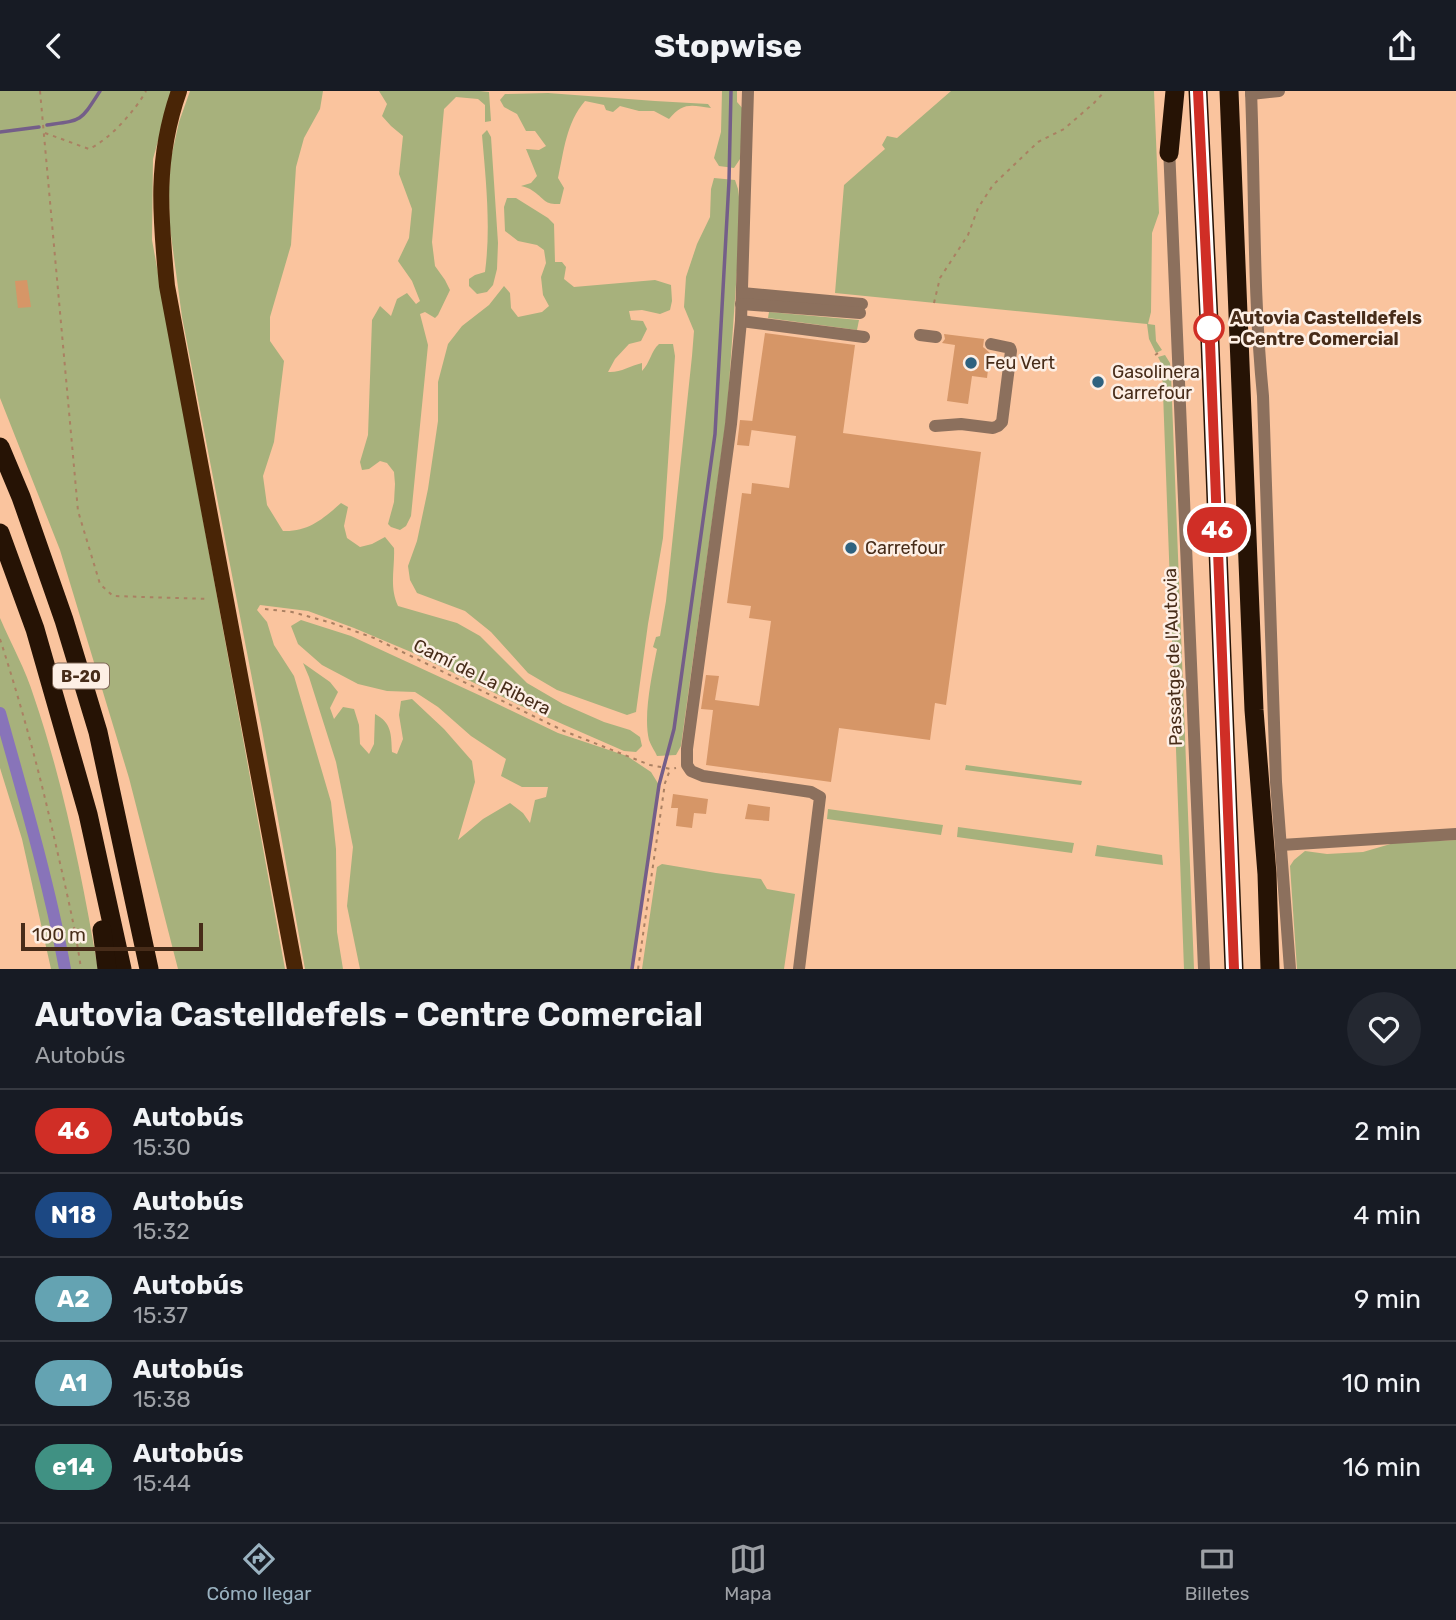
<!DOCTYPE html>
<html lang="es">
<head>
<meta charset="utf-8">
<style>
	:root { --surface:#171b24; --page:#242831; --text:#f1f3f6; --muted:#9ea1a6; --line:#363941; --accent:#9ab2c0 }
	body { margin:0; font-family:Rubik,sans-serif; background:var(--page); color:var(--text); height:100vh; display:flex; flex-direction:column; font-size:26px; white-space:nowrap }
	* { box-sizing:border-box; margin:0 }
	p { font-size:23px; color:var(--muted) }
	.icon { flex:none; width:38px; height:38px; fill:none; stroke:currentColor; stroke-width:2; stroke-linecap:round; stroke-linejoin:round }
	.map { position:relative; height:878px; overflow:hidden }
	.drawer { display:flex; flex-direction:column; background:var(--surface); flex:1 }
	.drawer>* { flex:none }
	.badge { padding:0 14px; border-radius:23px; font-size:24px; line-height:46px }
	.scale { position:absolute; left:21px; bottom:18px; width:182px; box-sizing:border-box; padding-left:7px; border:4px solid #472c19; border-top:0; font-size:19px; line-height:24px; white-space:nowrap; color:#472c19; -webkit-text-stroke:5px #fdefe5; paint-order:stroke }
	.map>.badge { position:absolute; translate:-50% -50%; box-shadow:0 0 0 4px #fff }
	.round { display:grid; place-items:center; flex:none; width:74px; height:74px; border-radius:37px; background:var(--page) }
	.head { display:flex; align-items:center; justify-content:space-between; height:119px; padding:0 35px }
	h1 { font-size:33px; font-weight:700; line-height:52px }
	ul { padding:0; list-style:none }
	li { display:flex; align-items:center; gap:21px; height:84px; padding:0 35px; border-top:2px solid var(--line) }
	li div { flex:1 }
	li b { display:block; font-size:26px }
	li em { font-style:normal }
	li .badge { min-width:77px; font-weight:700; text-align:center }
	header { display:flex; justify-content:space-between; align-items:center; height:91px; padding:0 35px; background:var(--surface); font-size:32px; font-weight:700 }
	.menu { display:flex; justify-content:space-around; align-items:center; height:98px; border-top:2px solid var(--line); background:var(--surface); font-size:19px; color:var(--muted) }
	.menu a { display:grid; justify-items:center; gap:4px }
	.menu .current { color:var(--accent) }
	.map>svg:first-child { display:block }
	.green { fill:#a7b17c }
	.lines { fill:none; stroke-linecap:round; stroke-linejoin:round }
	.stream { stroke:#745e89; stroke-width:3.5 }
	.canal { stroke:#8874b9; stroke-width:12 }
	.building { fill:#d69667 }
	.path { stroke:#aa8062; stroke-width:2; stroke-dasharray:3.5 5; stroke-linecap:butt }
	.minor { stroke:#8c705d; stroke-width:12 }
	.major { stroke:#492506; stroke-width:16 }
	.highway { stroke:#261305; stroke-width:19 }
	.line-casing { stroke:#fff; stroke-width:16 }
	.line { stroke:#d02e26; stroke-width:10 }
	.stop-dot { fill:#fff; stroke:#d02e26; stroke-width:3.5 }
	.poi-dot { fill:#2f627f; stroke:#fdefe5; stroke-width:2.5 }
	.labels { text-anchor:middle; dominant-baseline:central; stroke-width:5; stroke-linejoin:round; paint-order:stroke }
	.shield { fill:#fdefe5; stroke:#7e6656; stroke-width:2 }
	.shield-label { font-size:16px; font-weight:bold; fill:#472c19 }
	.stop-label { font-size:18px; font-weight:bold; fill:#472c19; stroke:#fdefe5; text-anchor:start }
	.poi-label { font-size:18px; fill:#472c19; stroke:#fdefe5; text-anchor:start }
	.street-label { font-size:18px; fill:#472c19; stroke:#fdefe5 }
</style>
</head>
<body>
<header><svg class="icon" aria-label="back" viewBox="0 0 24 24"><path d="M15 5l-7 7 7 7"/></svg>Stopwise<svg class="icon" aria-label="share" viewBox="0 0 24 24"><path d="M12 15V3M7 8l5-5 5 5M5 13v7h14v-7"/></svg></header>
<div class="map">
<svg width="1456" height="878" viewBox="0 0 1456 878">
	<rect width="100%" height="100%" fill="#fac49e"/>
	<g class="green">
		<polygon points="0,0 172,0 153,68 152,149 285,878 178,878 129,687 60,459 0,307"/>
		<path d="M190,0H323L320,18L304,47L296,76L291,154L270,226V250L284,270L274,351L263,385L267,414L283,440C308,441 323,428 341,412L348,416L344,435L347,447L360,456L372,453L385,446L394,457C395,478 389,495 398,515L457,532L480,545L527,592L563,613L604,631L630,639L640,646L642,655L636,661L624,660L519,614L411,561L354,537L308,520L260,514L257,519L267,531L274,554L294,585L331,711L336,758L337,841L343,878H305L262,639L182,226L170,137L169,98L171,67L179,31Z"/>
		<polygon points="379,0 480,0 489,1 491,30 485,31 485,14 478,8 456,6 444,18 432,151 435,175 445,189 450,199 438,224 435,227 425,221 420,223 428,254 411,425 406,435 400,439 391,436 388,433 394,411 395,393 394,381 387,372 380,370 369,378 362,379 360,371 368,344 372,229 380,215 391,225 397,208 407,202 416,213 420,210 412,190 398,170 409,147 412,118 399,83 403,45 391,35 382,25 387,13"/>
		<polygon points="722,0 737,0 737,11 744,19 740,68 734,77 719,75 714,67 721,41"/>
		<polygon points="951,0 1154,0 1159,122 1152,142 1151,221 1148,233 1155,234 1156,250 1162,259 1156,262 1149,248 1147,233 835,202 844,94 885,58 882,54 887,45 897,47"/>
		<path d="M548,2L655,10L708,13L711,17C691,14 683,11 669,28L654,20H639L620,15L613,21L606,19L604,14L585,10C566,32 564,60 558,87L564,97L560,113C544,114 544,107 533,100C529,97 525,96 521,95L531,92L537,85L526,58L539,59L546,55L535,40H526L517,23L504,16L500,9L505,3Z"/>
		<path d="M487,39L491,46L498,152L497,178L493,194L487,201L477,203L469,195V188L475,184L485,181C491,136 486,90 482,44Z"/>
		<path d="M714,87L735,89L738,98L741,122L727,322L681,655L676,664L657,665C655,660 651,655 649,649C643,625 652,583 657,558L653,556L656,546L660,545L666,510L692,265L694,240L684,216L686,186L697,153L710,126L711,98Z"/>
		<path d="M507,107H516L548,127L554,133L555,171H562L566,176L564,188L574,196L655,189L671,194L672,210L670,219L660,223L642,219L629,220L631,229L643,230L647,238L641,250L629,253L615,268L608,281C620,282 630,275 642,272V280C650,272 651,260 659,253H673L675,265L663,447L648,533L636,621L627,624L557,599L528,582L491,541L465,520L417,502L410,489L408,475L417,450L428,398L438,330V291L448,253L462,235L489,214L504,195L510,202L511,217L518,226L542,221L549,215L543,204L541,186L546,172L544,159L537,154L518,150L505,140L504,116Z"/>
		<polygon points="769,221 859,229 857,239 768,227"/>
		<polygon points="1165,264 1170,272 1171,284 1194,878 1184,878 1162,274 1158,266"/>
		<path d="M0,527C11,553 26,579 34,606C64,694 82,786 98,878H51L22,748L0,677Z"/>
		<path d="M301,529L351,545L481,605L558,642L627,665L651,681L659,694L632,878H360L347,815L353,756L336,671L309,586L303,572L330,591L338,601L330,617L334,628L343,616L354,618L359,634L360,653L369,663L374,653L375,623C392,632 391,643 392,661L397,663L403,648L399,624L401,610L412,608L444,638L472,670L475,691L458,749L483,728L510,712L523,722L530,732L535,709L546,706L548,696H522L501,685L506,668L471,645L438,616L415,601L387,600L358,593L322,574L298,553L291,535Z"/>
		<polygon points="966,674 1082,690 1081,694 965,679"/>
		<polygon points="828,718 943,734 941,744 827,728"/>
		<polygon points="958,736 1074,752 1072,762 957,746"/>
		<polygon points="1456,749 1456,878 1297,878 1290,775 1294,769 1305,760 1327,763 1363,761 1394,752"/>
		<polygon points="1097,754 1162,764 1163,774 1095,765"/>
		<polygon points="662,773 716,782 761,788 767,798 795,803 784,878 642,878 657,776"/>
	</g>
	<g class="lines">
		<g class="stream">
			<path d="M47,34C83,29 80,31 100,0"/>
			<polyline points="0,41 39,36"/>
			<polyline points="632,878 659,694 674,638 715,343 729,90 731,0"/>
		</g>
		<path class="canal" d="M0,622C24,707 49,792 65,878"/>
	</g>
	<g class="building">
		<polygon points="27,189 31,216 18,217 15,190"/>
		<polygon points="765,242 855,254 843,342 981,361 946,614 935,612 930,649 839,637 831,691 706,674 713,619 701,618 706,584 719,585 715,609 759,615 771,530 749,527 751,515 727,512 742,402 751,403 752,392 789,397 796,345 751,339"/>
		<polygon points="944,243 984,248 983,256 990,262 987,287 972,285 968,313 947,310 955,254 942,252 945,248"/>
		<polygon points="740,329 753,330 749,355 737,354"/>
		<polygon points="673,703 708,708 706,723 694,722 692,737 676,735 678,717 671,717"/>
		<polygon points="748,713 770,716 769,730 745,728"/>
	</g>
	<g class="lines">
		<g class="path">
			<polyline points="40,0 78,420 100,493 113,505 209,508"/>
			<path d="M45,42L89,58C110,48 135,20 146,0"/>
			<polyline points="934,212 940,187 968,144 978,117 993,94 1038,51 1064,38 1094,12 1105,0"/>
			<polyline points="1155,264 1160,261"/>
			<polyline points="265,518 292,521 332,532 374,547 564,640 650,674 671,678 676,677"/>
			<path d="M0,548C21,613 39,679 54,746C64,790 75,834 81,878"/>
			<polyline points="1169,589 1173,589 1174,612 1171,612 1169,582"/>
			<polyline points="638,878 665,692 670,679"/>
		</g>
		<g class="minor">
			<polyline points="748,0 741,230 731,333 687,658 687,674 691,680 703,685 811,701 820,706 799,878"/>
			<path d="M1251,0C1255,102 1253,204 1263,305L1276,691L1290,878"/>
			<polyline points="1251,3 1279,0"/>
			<polyline points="1169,56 1204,878"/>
			<polyline points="742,202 862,213"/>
			<polyline points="741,213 860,222"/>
			<polyline points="741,230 864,246"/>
			<polyline points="920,244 936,246"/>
			<polyline points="935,335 961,333 993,337 998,335 1002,331 1011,260 1010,257 991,253"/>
			<polyline points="1281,754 1456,743"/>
		</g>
		<path class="major" d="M179,0C155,68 160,124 167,195L295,878"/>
		<g class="highway">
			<polyline points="1198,0 1210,251 1234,878"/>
			<polyline points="1229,0 1254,619 1267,783 1270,878"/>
			<polyline points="1169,62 1175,0"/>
			<polyline points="0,356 21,406 64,529 98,641 149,878"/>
			<polyline points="0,442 35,538 88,723 122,878"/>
			<polyline points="102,839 107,878"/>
		</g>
	</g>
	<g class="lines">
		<defs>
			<polyline id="line" points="1198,0 1210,251 1234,878"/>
		</defs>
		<use href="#line" class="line-casing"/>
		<use href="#line" class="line"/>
	</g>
	<circle class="stop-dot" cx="1209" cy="237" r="14"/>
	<g class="poi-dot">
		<circle cx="971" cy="272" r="7"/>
		<circle cx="1098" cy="291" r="7"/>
		<circle cx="851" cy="457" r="7"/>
	</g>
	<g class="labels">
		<rect class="shield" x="53" y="572.5" width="56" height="25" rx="5"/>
		<g class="shield-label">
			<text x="81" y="585">B-20</text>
		</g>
		<g class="stop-label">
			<text x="1230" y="227">Autovia Castelldefels<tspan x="1230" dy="21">- Centre Comercial</tspan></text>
		</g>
		<g class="poi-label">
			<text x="985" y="272">Feu Vert</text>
			<text x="1112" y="281">Gasolinera<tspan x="1112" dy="21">Carrefour</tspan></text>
			<text x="865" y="457">Carrefour</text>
		</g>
		<g class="street-label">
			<text transform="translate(1173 566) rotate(-92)">Passatge de l'Autovia</text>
			<text transform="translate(482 586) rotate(26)">Camí de La Ribera</text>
		</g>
	</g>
</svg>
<div class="scale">100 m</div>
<b class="badge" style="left:1217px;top:439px;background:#d02e26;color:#fff">46</b>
</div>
<section class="drawer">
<div class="head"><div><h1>Autovia Castelldefels - Centre Comercial</h1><p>Autobús</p></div><a class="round"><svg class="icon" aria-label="heart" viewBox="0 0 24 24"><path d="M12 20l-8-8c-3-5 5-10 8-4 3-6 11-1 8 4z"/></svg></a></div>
<ul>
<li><span class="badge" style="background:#d02e26;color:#fff">46</span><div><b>Autobús</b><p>15:30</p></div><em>2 min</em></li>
<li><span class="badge" style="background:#1c4883;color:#fff">N18</span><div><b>Autobús</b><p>15:32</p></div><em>4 min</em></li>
<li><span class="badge" style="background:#64a3b2;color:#fff">A2</span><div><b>Autobús</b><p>15:37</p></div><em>9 min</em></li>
<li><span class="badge" style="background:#64a3b2;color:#fff">A1</span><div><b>Autobús</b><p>15:38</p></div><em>10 min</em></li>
<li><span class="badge" style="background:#409183;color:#fff">e14</span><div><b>Autobús</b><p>15:44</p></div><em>16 min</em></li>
</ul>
</section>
<nav class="menu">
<a class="current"><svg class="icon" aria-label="directions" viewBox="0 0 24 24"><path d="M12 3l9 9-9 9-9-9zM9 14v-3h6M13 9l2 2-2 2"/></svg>Cómo llegar</a>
<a><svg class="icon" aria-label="map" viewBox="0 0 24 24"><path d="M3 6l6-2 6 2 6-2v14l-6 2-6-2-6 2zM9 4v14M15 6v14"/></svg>Mapa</a>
<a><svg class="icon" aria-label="tickets" viewBox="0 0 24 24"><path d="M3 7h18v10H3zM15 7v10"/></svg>Billetes</a>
</nav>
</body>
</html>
